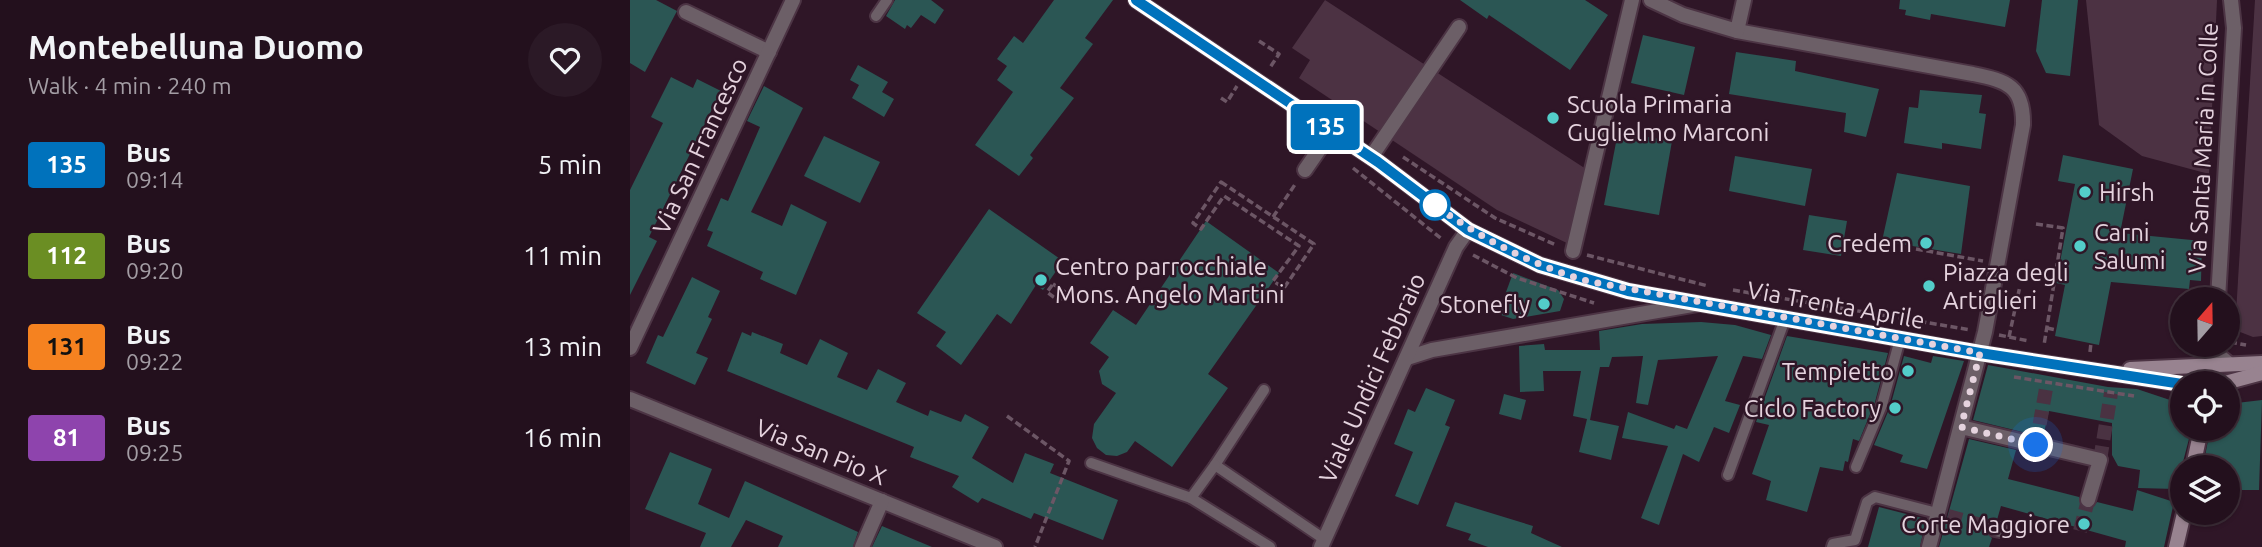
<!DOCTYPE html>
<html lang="en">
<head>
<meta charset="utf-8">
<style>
	:root { --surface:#23101d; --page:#2b1926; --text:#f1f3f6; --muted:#a39da4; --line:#40303b }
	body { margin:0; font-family:Ubuntu,sans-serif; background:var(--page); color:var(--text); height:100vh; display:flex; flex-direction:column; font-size:26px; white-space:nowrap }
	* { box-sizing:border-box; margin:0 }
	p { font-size:23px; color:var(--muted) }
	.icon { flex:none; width:38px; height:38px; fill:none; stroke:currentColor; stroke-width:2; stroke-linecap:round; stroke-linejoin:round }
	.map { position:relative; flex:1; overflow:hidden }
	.side { display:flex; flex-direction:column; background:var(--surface); width:630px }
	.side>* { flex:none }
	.badge { padding:0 14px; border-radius:5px; font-size:24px; line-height:46px }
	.needle { width:46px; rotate:20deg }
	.controls { position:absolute; left:1540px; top:287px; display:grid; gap:14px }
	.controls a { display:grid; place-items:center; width:70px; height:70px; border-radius:50%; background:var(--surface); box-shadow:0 2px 5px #0004,0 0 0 2px var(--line); font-size:35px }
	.you { position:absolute; width:35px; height:35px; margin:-18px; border:5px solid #fff; border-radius:50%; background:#1a73e8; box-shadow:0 0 0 10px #1a73e833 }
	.map>.badge { position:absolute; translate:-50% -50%; box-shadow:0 0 0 4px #fff }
	.round { display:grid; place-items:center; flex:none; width:74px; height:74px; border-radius:37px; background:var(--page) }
	.head { display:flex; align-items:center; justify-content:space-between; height:119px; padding:0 28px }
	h1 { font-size:33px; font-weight:700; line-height:52px }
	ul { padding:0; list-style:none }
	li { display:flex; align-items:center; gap:21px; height:91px; padding:0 28px }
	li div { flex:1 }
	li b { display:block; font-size:26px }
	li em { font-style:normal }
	li .badge { min-width:77px; font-weight:700; text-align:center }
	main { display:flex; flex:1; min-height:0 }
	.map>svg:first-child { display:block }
	.green { fill:#4c3243 }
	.building { fill:#2b5654 }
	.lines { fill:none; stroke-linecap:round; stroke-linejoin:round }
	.street-tunnel { stroke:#4a3242; stroke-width:14; stroke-dasharray:14 7; stroke-linecap:butt }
	.lane-casing { stroke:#4c3444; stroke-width:14 }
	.street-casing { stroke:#4c3444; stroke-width:18 }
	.secondary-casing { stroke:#4c3444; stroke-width:18 }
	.path { stroke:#6c5665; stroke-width:3.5; stroke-dasharray:7 3.5; stroke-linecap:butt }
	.lane { stroke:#6c5f67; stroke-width:10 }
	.street { stroke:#6c5f67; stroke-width:14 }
	.secondary { stroke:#988390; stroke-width:14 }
	.line-casing { stroke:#fff; stroke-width:16 }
	.line { stroke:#0072bc; stroke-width:10 }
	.walk { stroke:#e5d3de; stroke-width:7; stroke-dasharray:0 12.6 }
	.poi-dot { fill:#53cdc9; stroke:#2f1627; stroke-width:2.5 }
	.stop-dot { fill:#fff; stroke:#0072bc; stroke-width:3.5 }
	.labels { text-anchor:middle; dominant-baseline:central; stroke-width:5; stroke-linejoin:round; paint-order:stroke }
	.poi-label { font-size:24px; fill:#e5d3de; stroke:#2f1627; text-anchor:start }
	.street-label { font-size:24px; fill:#e5d3de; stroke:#2f1627 }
</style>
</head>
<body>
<main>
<section class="side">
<div class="head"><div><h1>Montebelluna Duomo</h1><p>Walk · 4 min · 240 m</p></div><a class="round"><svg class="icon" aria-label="heart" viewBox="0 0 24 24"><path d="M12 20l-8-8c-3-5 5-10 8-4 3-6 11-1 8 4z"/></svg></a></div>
<ul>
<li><span class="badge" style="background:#0072bc;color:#fff">135</span><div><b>Bus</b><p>09:14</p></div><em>5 min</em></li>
<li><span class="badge" style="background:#6b8e23;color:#fff">112</span><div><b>Bus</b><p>09:20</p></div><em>11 min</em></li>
<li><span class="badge" style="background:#f58220;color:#111">131</span><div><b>Bus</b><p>09:22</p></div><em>13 min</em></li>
<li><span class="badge" style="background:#8e44ad;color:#fff">81</span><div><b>Bus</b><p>09:25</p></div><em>16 min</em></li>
</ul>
</section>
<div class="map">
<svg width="1632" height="547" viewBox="0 0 1632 547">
	<rect width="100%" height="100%" fill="#2f1627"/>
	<g class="green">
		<polygon points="695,0 956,169 939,244 867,210 669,78 680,60 662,48"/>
		<polygon points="1456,0 1587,0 1579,174 1512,156 1469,125"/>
		<polygon points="1625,0 1632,0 1632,336 1623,337 1605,330"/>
	</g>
	<g class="building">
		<polygon points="0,0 26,0 47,11 15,72 0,63"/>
		<polygon points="265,0 301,0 314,10 305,24 291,15 281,28 277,25 275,29 256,16"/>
		<polygon points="424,0 483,0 455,38 463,44 430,88 444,98 400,155 403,158 389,176 345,145 383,92 367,80 377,66 367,59 384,36 393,43"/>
		<polygon points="830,0 955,0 978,15 940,70 859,15 857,19"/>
		<polygon points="1270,0 1380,0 1375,27 1301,14 1300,20 1275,15 1276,10 1269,9"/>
		<polygon points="1412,0 1448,0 1440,76 1416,73 1406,51"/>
		<polygon points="1013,35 1065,47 1054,95 1001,83"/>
		<polygon points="1106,52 1166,61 1165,71 1249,89 1236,137 1214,132 1216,113 1099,94"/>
		<polygon points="228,65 258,82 252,92 264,99 254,117 222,98 229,85 220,80"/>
		<polygon points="41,77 63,88 67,79 91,91 19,237 27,241 0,295 0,190 33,123 21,117"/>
		<polygon points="134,86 173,108 121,212 152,226 161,204 197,222 166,295 130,279 133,272 77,246 83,232 77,230 91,198 98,201 130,127 117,121"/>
		<polygon points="1290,90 1352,95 1349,113 1356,114 1351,149 1312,143 1312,149 1274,143 1279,107 1288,108"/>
		<polygon points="988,132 1042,141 1029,215 974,205"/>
		<polygon points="194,136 250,162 230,203 174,176"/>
		<polygon points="1433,155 1503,169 1490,233 1572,241 1571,281 1560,280 1559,289 1481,282 1469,345 1425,336 1435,285 1426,283 1445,184 1428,181"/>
		<polygon points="1105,156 1182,169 1175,206 1099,191"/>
		<polygon points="1267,173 1340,186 1331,254 1252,241"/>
		<polygon points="359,209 433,261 413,290 406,285 381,324 367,314 331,365 306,346 316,332 287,313"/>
		<polygon points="1179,215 1217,221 1211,256 1173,250"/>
		<polygon points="576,221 649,273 578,374 598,388 542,467 505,441 497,452 487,456 476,455 467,448 462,438 464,424 486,393 472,384 469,371 479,357 460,343 483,310 506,325"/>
		<polygon points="883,273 928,290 934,299 930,311 883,319 868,314"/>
		<polygon points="62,277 90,291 78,317 82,319 66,353 78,358 65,385 16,363 28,335 33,337"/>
		<polygon points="1071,322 1105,325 1141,335 1132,359 1113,356 1095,401 1110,405 1099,433 1084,427 1069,462 1053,454 1029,525 1011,518 1038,446 992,438 998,412 1044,429 1046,425 1057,429 1088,356 1028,360 1018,405 1006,403 1013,356 982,357 979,367 970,367 960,420 989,426 981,460 949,452 957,419 943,416 951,371 913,371 914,391 890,392 889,346 914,344 915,350 970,350 969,331 1012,324"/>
		<polygon points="112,332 121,336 122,332 153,344 150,353 177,365 190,339 218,353 207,377 237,390 248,369 276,383 266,402 298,416 300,410 331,422 335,414 359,427 342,458 383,483 395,453 424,464 420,473 488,500 473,540 404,513 401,519 352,498 348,503 322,487 329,476 280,457 284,447 97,371"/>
		<polygon points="1157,336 1258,353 1245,402 1229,441 1223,439 1218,462 1215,461 1213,471 1190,467 1177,512 1136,500 1141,481 1122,474 1139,425 1126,422"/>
		<polygon points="1274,356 1301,363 1303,356 1334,361 1297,469 1270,462 1273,455 1244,445 1260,407"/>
		<polygon points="1358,365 1478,387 1507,389 1552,404 1552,429 1561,431 1546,489 1508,488 1510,470 1488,466 1482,455 1482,423 1419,411 1413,437 1343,420"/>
		<polygon points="796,388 825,400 815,425 820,427 788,505 765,496 783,452 764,444 778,409 785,412"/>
		<polygon points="874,394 896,400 891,420 869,414"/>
		<polygon points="1632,400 1629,490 1598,490 1598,467 1573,467 1579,435 1591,438 1593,429 1598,429 1598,404"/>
		<polygon points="1339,439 1386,450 1378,479 1449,497 1455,509 1461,509 1467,502 1503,511 1507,490 1544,502 1534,547 1495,547 1496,541 1371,506 1367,520 1361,520 1356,526 1356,533 1362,538 1359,547 1309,547"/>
		<polygon points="40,452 82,469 68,504 99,518 115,481 228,532 223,547 148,547 153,536 116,520 101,547 70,547 76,533 15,509"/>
		<polygon points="825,502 903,526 901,533 932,547 858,547 838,540 841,534 816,526"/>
		<polygon points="1249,507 1296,519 1290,547 1238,547"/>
		<polygon points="252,526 302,547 242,547"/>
	</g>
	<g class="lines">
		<g class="street-tunnel">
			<polyline points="1406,445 1417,383"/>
			<polyline points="1470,460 1481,393"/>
			<polyline points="1318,516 1365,529"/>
			<polyline points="1450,531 1458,500"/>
		</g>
		<defs>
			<g id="lane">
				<polyline points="246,16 257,0"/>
				<polyline points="634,390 585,465 694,539"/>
				<polyline points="461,463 561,498"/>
				<polyline points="585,465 561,498 640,547"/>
				<polyline points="1226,467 1252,405 1270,339"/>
				<polyline points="1098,475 1155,319"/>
				<polyline points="1202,547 1203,544 1225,540 1237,502 1245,497 1307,513"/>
			</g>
			<g id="street">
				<path d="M1021,0L1053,15L1107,31L1343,74C1377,81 1394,86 1393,125L1355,332L1299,547"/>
				<polyline points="56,12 139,52"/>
				<polyline points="1107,31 1114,0"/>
				<polyline points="741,157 829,27"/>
				<polyline points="675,170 702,131"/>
				<polyline points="943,251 1002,0"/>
				<polyline points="1588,299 1604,28 1601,0"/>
				<polyline points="1583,345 1587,354 1599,364"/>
				<polyline points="0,348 163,0"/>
				<polyline points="777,358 802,350 1068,304"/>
				<polyline points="0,399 365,547"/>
				<polyline points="1331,427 1470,460 1458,500"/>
				<polyline points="1365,529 1370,530"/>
				<polyline points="232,547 252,501"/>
				<polyline points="691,547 826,247 838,230"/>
			</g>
			<g id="secondary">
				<polyline points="506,0 748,162 838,230 910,265 998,291 1350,353 1552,384"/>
				<polyline points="1500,369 1632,363"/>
				<polyline points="1595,383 1632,373"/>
				<polyline points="1563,467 1571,429"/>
				<polyline points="1546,547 1554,513"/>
			</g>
		</defs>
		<use href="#lane" class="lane-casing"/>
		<use href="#street" class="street-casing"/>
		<use href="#secondary" class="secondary-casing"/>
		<g class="path">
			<polyline points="629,41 649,54 639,69"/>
			<polyline points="591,98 597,102 607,86"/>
			<polyline points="773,157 865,218 926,245"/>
			<polyline points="723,168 813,240"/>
			<polygon points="591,182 684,244 654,288 643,281 669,246 594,196 571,229 563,223"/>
			<polyline points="643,217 666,183"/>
			<polyline points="1406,224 1433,228 1414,345"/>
			<polyline points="1286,249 1353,261"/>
			<polyline points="843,255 887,278 964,303"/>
			<polyline points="957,255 1078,286"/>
			<polygon points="423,284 435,292 429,301 417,292"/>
			<polyline points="1103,290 1341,330"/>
			<polyline points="1417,328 1426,330"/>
			<polyline points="1369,335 1399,341"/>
			<polyline points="1379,337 1390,286"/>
			<polyline points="1600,342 1616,345"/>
			<polyline points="1460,352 1461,343"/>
			<polyline points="1384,377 1504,396"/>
			<polyline points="377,416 439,461 405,547"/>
			<polyline points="1551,433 1552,414"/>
			<polyline points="1547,499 1549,476"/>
		</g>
		<use href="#lane" class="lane"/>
		<use href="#street" class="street"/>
		<use href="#secondary" class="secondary"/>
	</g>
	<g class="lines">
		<defs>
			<polyline id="line" points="506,0 748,162 838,230 910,265 998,291 1350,353 1552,384"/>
		</defs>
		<use href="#line" class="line-casing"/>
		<use href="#line" class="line"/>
		<path class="walk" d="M805,205L802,203C850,238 900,264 957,281L1350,353L1331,427L1406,445"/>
	</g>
	<g class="poi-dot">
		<circle cx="923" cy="118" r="7"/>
		<circle cx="1455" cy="192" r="7"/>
		<circle cx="1296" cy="243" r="7"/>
		<circle cx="1450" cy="246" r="7"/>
		<circle cx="411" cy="280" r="7"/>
		<circle cx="1299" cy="286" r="7"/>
		<circle cx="914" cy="304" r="7"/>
		<circle cx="1278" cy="371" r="7"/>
		<circle cx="1265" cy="408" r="7"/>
		<circle cx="1454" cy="524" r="7"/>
	</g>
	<circle class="stop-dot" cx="805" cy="205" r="14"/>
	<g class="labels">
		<g class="poi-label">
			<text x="937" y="104">Scuola Primaria<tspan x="937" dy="28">Guglielmo Marconi</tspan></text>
			<text x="1469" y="192">Hirsh</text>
			<text x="1464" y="232">Carni<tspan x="1464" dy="28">Salumi</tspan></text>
			<text x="1282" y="243" text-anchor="end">Credem</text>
			<text x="425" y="266">Centro parrocchiale<tspan x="425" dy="28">Mons. Angelo Martini</tspan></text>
			<text x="1313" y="272">Piazza degli<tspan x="1313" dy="28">Artiglieri</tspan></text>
			<text x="900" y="304" text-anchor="end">Stonefly</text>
			<text x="1264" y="371" text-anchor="end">Tempietto</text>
			<text x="1251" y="408" text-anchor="end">Ciclo Factory</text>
			<text x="1440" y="524" text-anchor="end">Corte Maggiore</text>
		</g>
		<g class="street-label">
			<text transform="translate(70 146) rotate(-65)">Via San Francesco</text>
			<text transform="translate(1573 148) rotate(-87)">Via Santa Maria in Colle</text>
			<text transform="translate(1206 305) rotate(10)">Via Trenta Aprile</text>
			<text transform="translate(742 378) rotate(-66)">Viale Undici Febbraio</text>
			<text transform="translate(191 452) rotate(22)">Via San Pio X</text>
		</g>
	</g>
</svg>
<div class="controls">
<a><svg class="needle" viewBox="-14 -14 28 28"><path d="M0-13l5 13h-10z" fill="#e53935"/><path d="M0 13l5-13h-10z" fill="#a39da4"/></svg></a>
<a><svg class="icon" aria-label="locate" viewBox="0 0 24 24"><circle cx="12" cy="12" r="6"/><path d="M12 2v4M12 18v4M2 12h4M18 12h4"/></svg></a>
<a><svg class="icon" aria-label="layers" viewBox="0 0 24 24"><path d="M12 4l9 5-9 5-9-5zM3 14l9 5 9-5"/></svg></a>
</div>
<div class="you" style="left:1406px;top:445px"></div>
<b class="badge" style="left:695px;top:127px;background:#0072bc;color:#fff">135</b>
</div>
</main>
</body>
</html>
